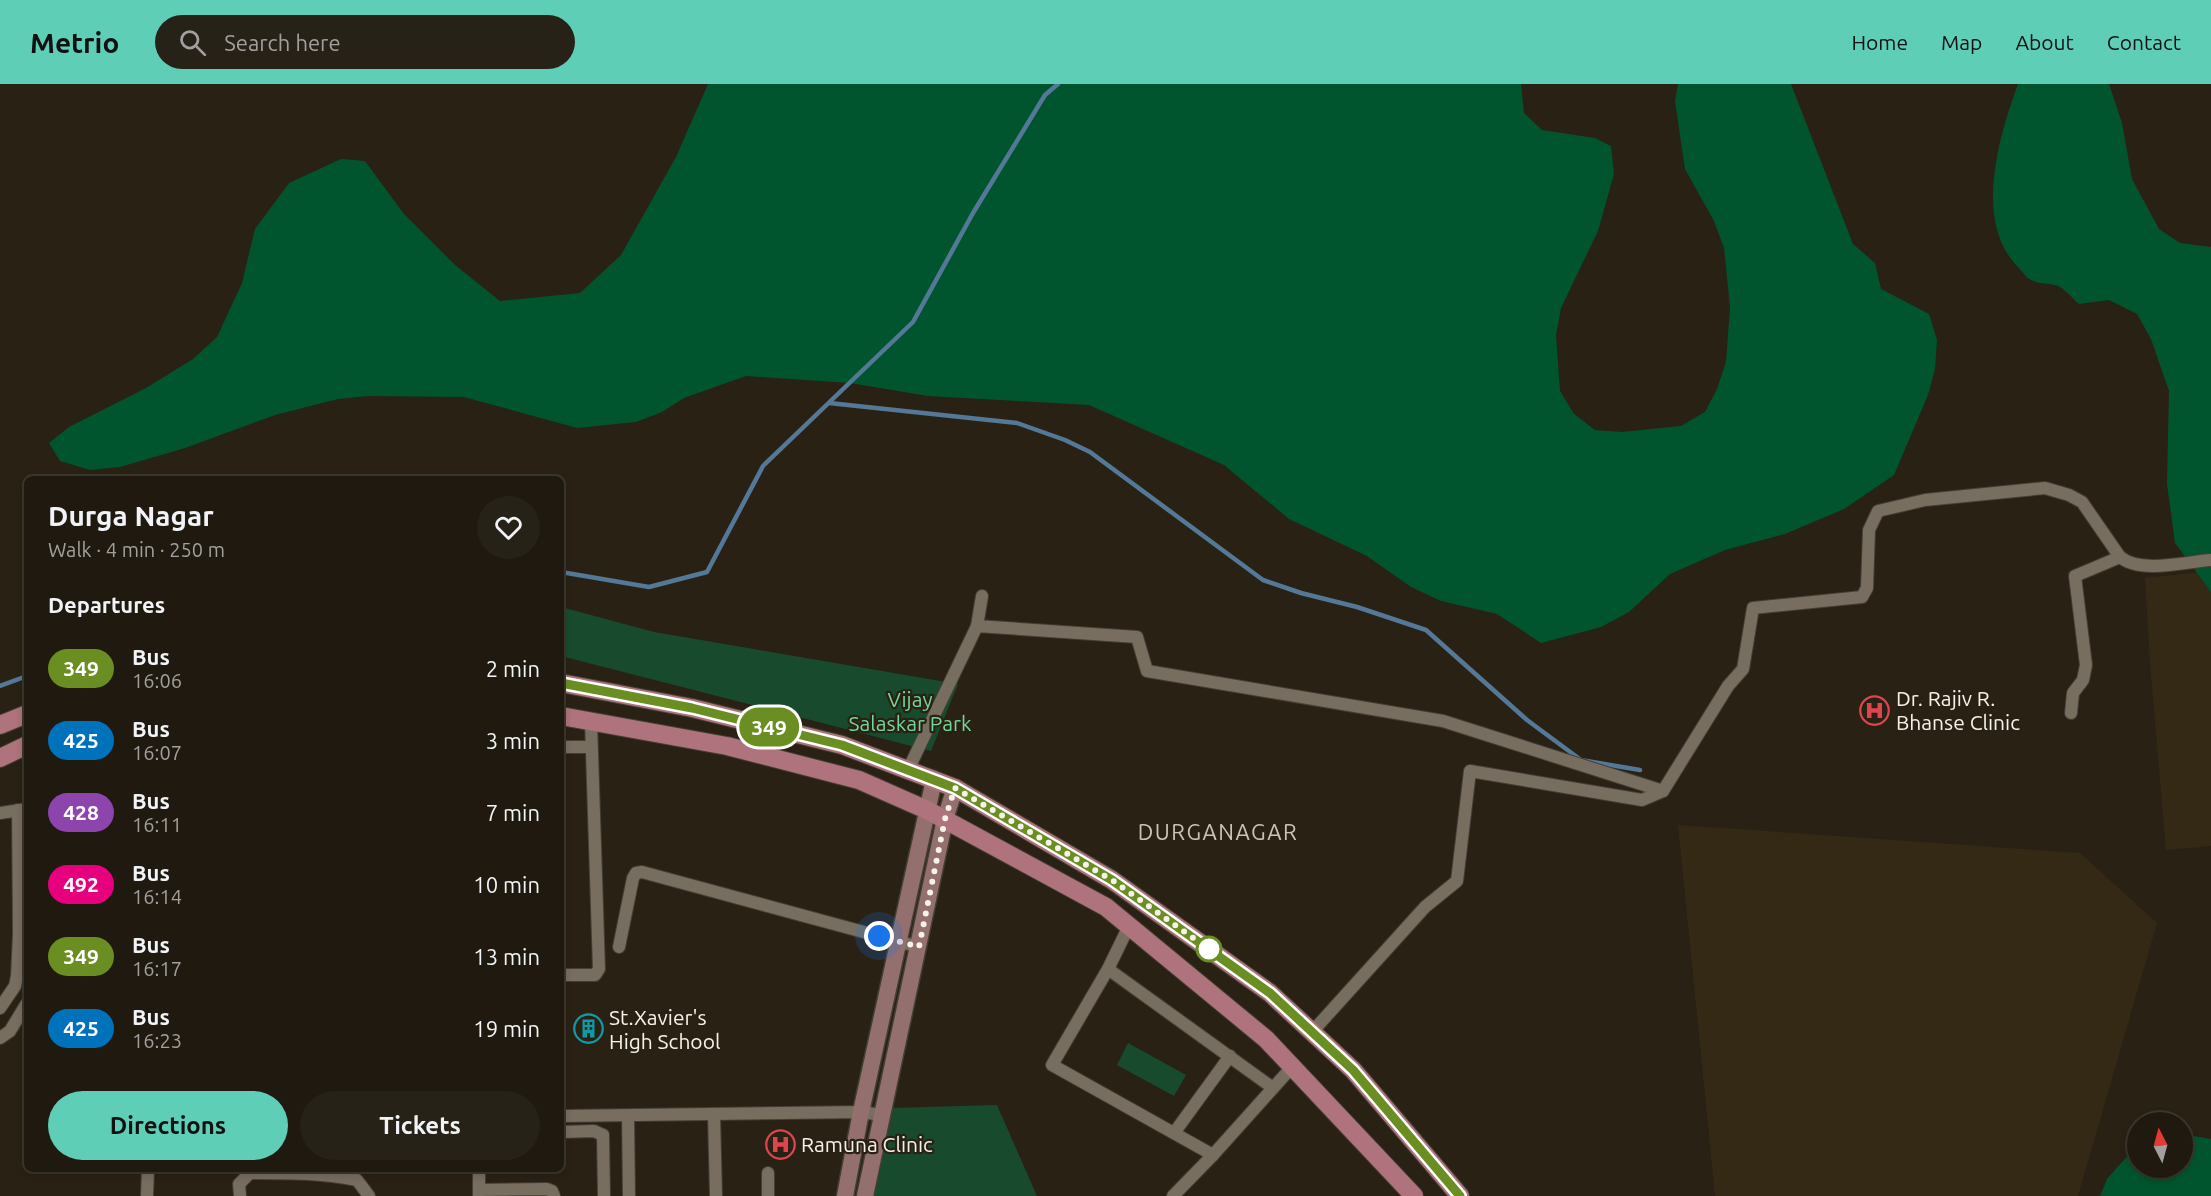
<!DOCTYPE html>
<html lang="en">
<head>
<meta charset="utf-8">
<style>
	:root { --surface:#1f190f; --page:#272218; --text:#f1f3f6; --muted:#a1a09e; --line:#3c382f; --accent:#5eceb7 }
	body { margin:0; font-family:Ubuntu,sans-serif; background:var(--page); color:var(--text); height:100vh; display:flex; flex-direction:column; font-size:22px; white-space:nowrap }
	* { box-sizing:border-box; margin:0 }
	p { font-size:20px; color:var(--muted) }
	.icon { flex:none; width:33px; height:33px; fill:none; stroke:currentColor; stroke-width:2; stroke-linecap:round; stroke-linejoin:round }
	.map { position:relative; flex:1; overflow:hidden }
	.panel { position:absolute; left:24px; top:392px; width:540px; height:696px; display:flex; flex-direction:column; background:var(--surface); border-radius:9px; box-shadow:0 3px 9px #0003,0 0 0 2px var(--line) }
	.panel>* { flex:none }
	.badge { padding:0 12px; border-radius:20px; font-size:21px; line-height:39px }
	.needle { width:39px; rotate:354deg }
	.tools { position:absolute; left:2127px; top:1028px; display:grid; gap:12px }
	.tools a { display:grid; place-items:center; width:66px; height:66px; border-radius:50%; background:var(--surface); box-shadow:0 3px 9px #0003,0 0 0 2px var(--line); font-size:30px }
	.you { position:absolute; width:30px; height:30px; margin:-15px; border:4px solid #fff; border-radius:50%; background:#1a73e8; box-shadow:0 0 0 9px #1a73e833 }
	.map>.badge { position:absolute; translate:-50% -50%; box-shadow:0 0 0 3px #fff }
	h2 { padding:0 24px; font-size:22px; line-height:54px }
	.round { display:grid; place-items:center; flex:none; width:63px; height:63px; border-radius:32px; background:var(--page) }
	.summary { display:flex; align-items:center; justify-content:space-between; height:102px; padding:0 24px }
	h1 { font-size:28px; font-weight:700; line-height:45px }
	.action { display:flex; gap:12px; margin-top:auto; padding:12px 24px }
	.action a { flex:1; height:69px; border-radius:36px; background:var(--accent); color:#111; font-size:24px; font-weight:700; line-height:69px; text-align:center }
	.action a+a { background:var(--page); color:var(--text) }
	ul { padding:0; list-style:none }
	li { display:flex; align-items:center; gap:18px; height:72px; padding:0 24px }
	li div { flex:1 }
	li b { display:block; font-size:22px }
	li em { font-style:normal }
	li .badge { min-width:66px; font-weight:700; text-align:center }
	header { display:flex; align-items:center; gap:36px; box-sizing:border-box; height:84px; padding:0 30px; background:var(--accent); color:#111 }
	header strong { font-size:28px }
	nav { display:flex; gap:33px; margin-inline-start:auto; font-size:21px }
	.search { width:420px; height:54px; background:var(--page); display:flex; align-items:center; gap:15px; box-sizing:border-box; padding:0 21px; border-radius:33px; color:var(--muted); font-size:22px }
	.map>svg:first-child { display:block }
	.built { fill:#342915 }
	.green { fill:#184b2e }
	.forest { fill:#00552e }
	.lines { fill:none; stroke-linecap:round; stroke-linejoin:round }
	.stream { stroke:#547897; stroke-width:4.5 }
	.street-casing { stroke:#443e35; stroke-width:14 }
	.secondary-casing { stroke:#443e35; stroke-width:19 }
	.primary-casing { stroke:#443e35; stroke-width:20 }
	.street { stroke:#776e5f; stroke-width:12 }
	.secondary { stroke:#93706e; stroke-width:16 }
	.primary { stroke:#ae737d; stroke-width:18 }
	.line-casing { stroke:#fff; stroke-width:14 }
	.line { stroke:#6b8e23; stroke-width:9 }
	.walk { stroke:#f7f2e9; stroke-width:6; stroke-dasharray:0 10.8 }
	.stop-dot { fill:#fff; stroke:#6b8e23; stroke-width:3 }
	.labels { text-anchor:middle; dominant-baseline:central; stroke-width:4.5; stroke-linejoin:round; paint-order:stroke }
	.poi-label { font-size:21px; fill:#f7f2e9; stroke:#292114; text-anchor:start }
	.park-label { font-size:21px; fill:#74d699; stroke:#292114 }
	.neighbourhood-label { font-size:22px; letter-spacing:1.5px; fill:#cdc3b2; stroke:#292114 }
</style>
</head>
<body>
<header>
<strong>Metrio</strong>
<div class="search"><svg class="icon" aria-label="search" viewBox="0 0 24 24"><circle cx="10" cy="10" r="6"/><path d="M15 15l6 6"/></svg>Search here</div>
<nav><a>Home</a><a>Map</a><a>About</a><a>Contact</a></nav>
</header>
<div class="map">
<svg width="2211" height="1112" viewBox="0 0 2211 1112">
	<rect width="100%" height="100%" fill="#292114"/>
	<g class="built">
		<polygon points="2211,487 2211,762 2166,766 2150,579 2145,494"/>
		<polygon points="1678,741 2080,769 2157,839 2078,1112 1715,1112"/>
	</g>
	<g class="green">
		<polygon points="561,523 654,548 958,600 931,667 561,572"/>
		<polygon points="1128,959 1186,991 1174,1012 1117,981"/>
		<polygon points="997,1021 1037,1112 873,1112 890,1024"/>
	</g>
	<g class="forest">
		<polygon points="708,0 1521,0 1524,29 1542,46 1595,54 1611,62 1614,90 1598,147 1561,224 1556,251 1560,307 1574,330 1595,346 1622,348 1681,342 1705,328 1717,305 1726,278 1730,223 1724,164 1714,137 1685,85 1675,17 1678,0 1791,0 1853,160 1875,179 1881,205 1929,230 1937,256 1935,285 1928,311 1894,391 1844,425 1785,450 1725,466 1670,490 1629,528 1601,543 1541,559 1497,530 1441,517 1411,503 1367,472 1289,435 1224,381 1089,321 928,312 850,299 746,292 684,314 662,328 636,338 577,344 464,313 368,312 338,315 275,331 185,364 120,383 90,386 60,377 49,359 69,343 146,304 193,275 217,253 242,199 255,145 289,99 341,75 365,77 404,130 455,181 500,217 580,209 621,171 676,73"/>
		<path d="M2018,0H2109L2122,39L2132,95L2159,145L2180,159L2211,163V508L2175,459L2167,400L2169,307L2151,255L2137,230L2109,216L2079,220C2072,214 2065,205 2058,202C2050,199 2038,200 2031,196C2026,194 2022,187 2018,183C1973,138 1999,52 2018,0Z"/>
		<polygon points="2183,1050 2211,1055 2211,1112 2100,1112 2107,1095 2137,1061 2138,1083 2182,1083"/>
	</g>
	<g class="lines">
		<g class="stream">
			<polyline points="829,319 1017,339 1065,356 1090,368 1263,496 1301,509 1357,523 1426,546 1527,636 1581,676 1640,686"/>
			<polyline points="561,488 649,503 707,488 763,382 913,238 973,129 1045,11 1058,0"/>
			<polyline points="0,602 27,592"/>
		</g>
		<defs>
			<g id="street">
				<polyline points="977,542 982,512"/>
				<polyline points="2071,629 2073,609 2083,596 2086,581 2075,492 2120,473"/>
				<polyline points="561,663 591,663"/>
				<polyline points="908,686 977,542 1137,553 1147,587 1443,637 1663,707"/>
				<polyline points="0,729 27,725"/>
				<polyline points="1129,842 1108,885 1052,981 1213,1071"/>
				<polyline points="619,863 633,794 636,789 642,788 919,863"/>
				<polyline points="1108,885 1273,1004"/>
				<polyline points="561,891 595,891 599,885 591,638"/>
				<polyline points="0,924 15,902 17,892 19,850 18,726"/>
				<path d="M1312,948L1425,823L1457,797L1470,687L1642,716L1663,707L1728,602L1743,585L1753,524L1862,513L1867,504L1869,446L1878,427L1925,416L2045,404L2069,411L2082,418L2120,473C2141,490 2185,478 2211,476"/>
				<polyline points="0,954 10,947 27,919"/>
				<polyline points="714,1030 716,1112"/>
				<polyline points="561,1032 861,1028 882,1031"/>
				<polyline points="628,1032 629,1112"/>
				<polyline points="561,1048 594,1047 603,1051 604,1112"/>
				<polyline points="1174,1049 1230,972"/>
				<polyline points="768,1089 768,1112"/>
				<polyline points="479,1106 547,1105 552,1107 554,1112"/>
				<polyline points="147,1112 148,1084"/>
				<path d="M240,1112L239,1100L250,1089C286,1089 322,1089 357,1096L369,1112"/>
				<polyline points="479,1112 479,1084"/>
				<polyline points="1173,1112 1213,1071 1292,983"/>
			</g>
			<g id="secondary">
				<polyline points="845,1112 861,1028 934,696"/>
				<polyline points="865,1112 945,735 955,704"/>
			</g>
			<g id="primary">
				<polyline points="561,599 692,624 842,661 955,704 1112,796 1270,909 1353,986 1460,1112"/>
				<polyline points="561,632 727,662 859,696 927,726 1106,823 1266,955 1414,1112"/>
				<polyline points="0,641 27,630"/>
				<polyline points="0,674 27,661"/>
			</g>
		</defs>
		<use href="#street" class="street-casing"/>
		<use href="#secondary" class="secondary-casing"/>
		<use href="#primary" class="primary-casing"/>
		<use href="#street" class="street"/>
		<use href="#secondary" class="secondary"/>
		<use href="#primary" class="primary"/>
	</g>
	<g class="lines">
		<defs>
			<polyline id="line" points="561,599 692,624 842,661 955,704 1112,796 1270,909 1353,986 1460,1112"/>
		</defs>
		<use href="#line" class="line-casing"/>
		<use href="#line" class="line"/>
		<polyline class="walk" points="879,852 919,863 945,735 955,704 1112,796 1217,871 1209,865"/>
	</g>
	<defs>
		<symbol id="hospital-ring" viewBox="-11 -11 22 22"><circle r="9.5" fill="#292114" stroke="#e0444e" stroke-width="1.5"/><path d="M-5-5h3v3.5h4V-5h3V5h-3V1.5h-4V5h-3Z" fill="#e0444e"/></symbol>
		<symbol id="building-ring" viewBox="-11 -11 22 22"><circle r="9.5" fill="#292114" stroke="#0f9aa8" stroke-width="1.5"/><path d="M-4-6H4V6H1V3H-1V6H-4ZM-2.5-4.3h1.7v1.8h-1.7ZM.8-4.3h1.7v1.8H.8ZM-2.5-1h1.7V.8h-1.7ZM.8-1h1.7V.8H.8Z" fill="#0f9aa8"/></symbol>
	</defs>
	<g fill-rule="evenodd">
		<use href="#hospital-ring" x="1858" y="610" width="33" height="33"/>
		<use href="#building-ring" x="572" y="928" width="33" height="33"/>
		<use href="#hospital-ring" x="764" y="1044" width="33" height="33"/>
	</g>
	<circle class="stop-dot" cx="1209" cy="865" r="12"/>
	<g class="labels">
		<g class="poi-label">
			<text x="1896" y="614">Dr. Rajiv R.<tspan x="1896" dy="24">Bhanse Clinic</tspan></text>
			<text x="609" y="933">St.Xavier's<tspan x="609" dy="24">High School</tspan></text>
			<text x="801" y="1060">Ramuna Clinic</text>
		</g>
		<g class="park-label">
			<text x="910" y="615">Vijay<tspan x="910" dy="24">Salaskar Park</tspan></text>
		</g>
		<g class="neighbourhood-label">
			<text x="1218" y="747">DURGANAGAR</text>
		</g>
	</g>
</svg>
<div class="tools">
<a><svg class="needle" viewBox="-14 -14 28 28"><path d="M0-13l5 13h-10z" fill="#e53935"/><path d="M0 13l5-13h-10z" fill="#a1a09e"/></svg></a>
</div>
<div class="you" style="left:879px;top:852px"></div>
<b class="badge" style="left:769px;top:643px;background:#6b8e23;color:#fff">349</b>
<section class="panel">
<div class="summary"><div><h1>Durga Nagar</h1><p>Walk · 4 min · 250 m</p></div><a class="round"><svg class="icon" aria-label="heart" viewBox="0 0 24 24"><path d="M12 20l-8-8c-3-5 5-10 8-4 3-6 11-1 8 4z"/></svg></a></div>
<h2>Departures</h2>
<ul>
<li><span class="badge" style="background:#6b8e23;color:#fff">349</span><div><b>Bus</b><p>16:06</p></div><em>2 min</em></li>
<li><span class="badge" style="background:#0072bc;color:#fff">425</span><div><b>Bus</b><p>16:07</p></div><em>3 min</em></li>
<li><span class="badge" style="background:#8e44ad;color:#fff">428</span><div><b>Bus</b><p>16:11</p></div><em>7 min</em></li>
<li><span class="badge" style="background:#e6007e;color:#fff">492</span><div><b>Bus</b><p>16:14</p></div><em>10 min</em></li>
<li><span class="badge" style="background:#6b8e23;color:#fff">349</span><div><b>Bus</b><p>16:17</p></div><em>13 min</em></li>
<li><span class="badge" style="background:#0072bc;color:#fff">425</span><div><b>Bus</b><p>16:23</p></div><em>19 min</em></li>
</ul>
<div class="action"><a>Directions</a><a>Tickets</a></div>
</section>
</div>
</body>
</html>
